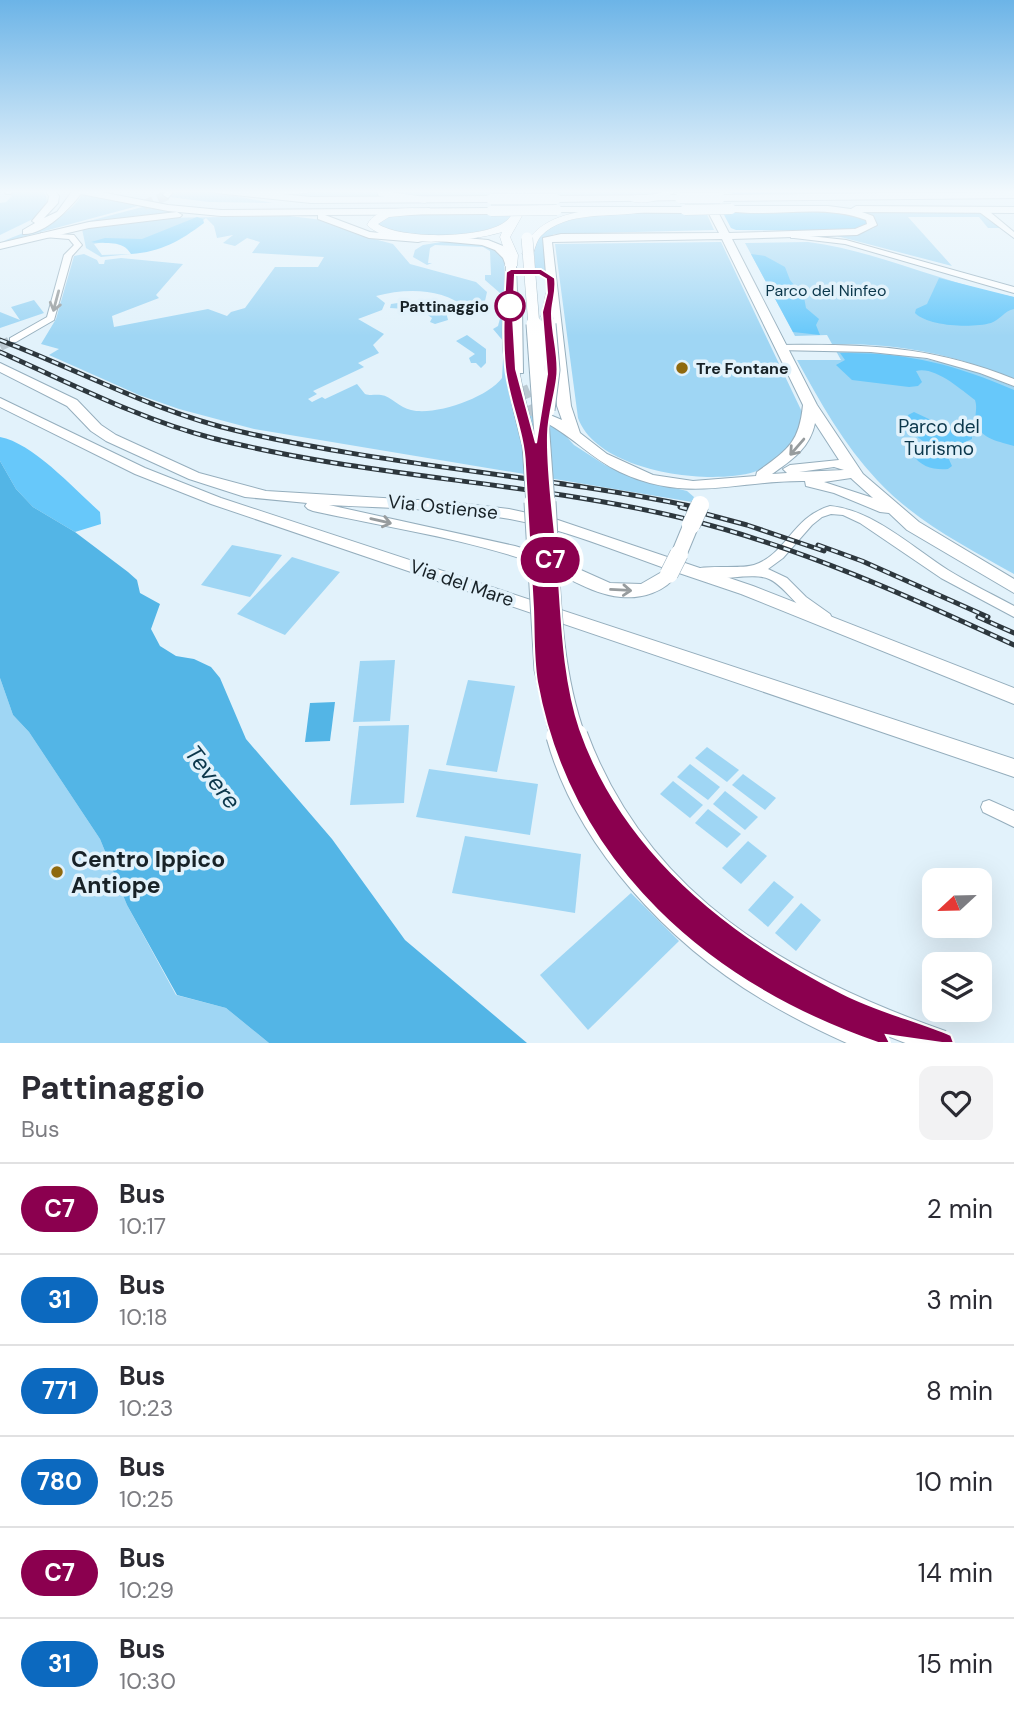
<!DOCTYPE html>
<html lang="it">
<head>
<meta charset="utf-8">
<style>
	:root { --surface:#fff; --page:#f2f2f3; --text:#2b2b33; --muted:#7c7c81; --line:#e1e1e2 }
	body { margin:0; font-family:"DM Sans",sans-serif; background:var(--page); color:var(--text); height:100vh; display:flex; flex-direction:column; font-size:26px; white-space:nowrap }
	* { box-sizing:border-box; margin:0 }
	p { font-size:23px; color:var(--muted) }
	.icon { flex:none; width:38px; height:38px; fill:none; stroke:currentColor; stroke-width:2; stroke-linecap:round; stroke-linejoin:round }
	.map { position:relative; height:1043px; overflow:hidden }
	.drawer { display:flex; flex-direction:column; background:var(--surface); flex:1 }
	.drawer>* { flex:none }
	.badge { padding:0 14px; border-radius:23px; font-size:24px; line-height:46px }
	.needle { width:46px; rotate:248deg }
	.fabs { position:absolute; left:922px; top:868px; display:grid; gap:14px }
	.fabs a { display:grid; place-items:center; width:70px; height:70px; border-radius:14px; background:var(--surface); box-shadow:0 7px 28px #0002; font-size:35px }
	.map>.badge { position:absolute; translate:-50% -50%; box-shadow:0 0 0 4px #fff }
	.round { display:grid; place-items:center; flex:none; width:74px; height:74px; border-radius:14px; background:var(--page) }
	.summary { display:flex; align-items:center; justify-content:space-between; height:119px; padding:0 21px }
	h1 { font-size:33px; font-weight:700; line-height:52px }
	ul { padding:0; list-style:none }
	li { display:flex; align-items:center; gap:21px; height:91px; padding:0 21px; border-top:2px solid var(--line) }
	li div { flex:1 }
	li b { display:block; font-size:26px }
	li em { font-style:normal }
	li .badge { min-width:77px; font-weight:700; text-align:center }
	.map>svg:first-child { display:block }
	.green { fill:#9fd6f4 }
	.forest { fill:#67c8fa }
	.water { fill:#53b5e6 }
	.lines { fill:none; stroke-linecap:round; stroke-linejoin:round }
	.minor-tunnel { stroke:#bac8d1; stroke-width:10; stroke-dasharray:10 5; stroke-linecap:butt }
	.major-tunnel-far1 { stroke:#bac8d1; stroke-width:10; stroke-dasharray:10 5; stroke-linecap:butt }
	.major-tunnel { stroke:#bac8d1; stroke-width:13; stroke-dasharray:13 7; stroke-linecap:butt }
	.minor-casing { stroke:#95aebd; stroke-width:2 }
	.major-casing { stroke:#95aebd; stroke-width:2 }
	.highway-casing { stroke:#95aebd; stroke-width:1 }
	.minor { fill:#fff; fill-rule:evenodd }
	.major { fill:#fff; fill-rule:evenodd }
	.highway { fill:#fff; fill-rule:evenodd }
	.rail-casing { stroke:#2d373d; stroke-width:5 }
	.rail { stroke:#e2f2fb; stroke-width:2.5; stroke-dasharray:7; stroke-linecap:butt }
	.major-bridge-far1-casing { stroke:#95aebd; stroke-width:11; stroke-linecap:butt }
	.major-bridge-casing { stroke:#95aebd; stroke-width:19; stroke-linecap:butt }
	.highway-bridge-far3-casing { stroke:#95aebd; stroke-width:12; stroke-linecap:butt }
	.highway-bridge-far2-casing { stroke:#95aebd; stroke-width:17; stroke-linecap:butt }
	.highway-bridge-far1-casing { stroke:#95aebd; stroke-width:21; stroke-linecap:butt }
	.highway-bridge-casing { stroke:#95aebd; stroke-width:27; stroke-linecap:butt }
	.major-bridge-far1 { stroke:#fff; stroke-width:10 }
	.major-bridge { stroke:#fff; stroke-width:18 }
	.highway-bridge-far3 { stroke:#fff; stroke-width:11 }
	.highway-bridge-far2 { stroke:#fff; stroke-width:15 }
	.highway-bridge-far1 { stroke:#fff; stroke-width:19 }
	.highway-bridge { stroke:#fff; stroke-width:25 }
	.oneway { stroke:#979c9e }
	.line { fill:#8b004f; stroke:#fff; stroke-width:2; fill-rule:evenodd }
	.stop-dot { fill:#fff; stroke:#8b004f; stroke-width:3.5 }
	.poi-dot { fill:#8f690e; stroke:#e2f2fb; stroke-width:2.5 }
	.labels { text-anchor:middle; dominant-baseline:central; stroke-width:7; stroke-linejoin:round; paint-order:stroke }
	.far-park-label { font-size:16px; fill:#0b374b; stroke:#e2f2fb }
	.far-stop-label { font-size:16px; font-weight:bold; fill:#182227; stroke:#e2f2fb; text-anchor:end }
	.far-poi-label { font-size:16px; font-weight:bold; fill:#182227; stroke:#e2f2fb; text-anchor:start }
	.park-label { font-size:19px; fill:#0b374b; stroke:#e2f2fb }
	.street-label { font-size:19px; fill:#182227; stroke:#e2f2fb }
	.near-poi-label { font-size:23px; font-weight:bold; fill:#182227; stroke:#e2f2fb; text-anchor:start }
	.near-water-label { font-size:24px; font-style:italic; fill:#0c374b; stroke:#e2f2fb }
</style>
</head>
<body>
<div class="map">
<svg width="1014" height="1043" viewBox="0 0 1014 1043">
	<rect width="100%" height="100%" fill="#e2f2fb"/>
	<g class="green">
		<polygon points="17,190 40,190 46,195 47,202 35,218 0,235 0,203 6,202 12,196 8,194"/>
		<polygon points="178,190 202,190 273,203 209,202 170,197"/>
		<polygon points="314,190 378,190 385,197 320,199 259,193"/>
		<polygon points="384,190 507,190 511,197 429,198 386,194"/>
		<polygon points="531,190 670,190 654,196 529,197"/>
		<path d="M84,192L145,204L0,243C30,228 64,225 84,192Z"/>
		<polygon points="150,205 193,212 125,218 51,231"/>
		<polygon points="858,211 978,213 984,215 1001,228 988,228 979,217 908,217 952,266 833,235 860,233 874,228 875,218"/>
		<path d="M511,212L510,220C488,236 422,239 394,234C388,232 381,226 375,222L395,215Z"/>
		<path d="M649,212H706L714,230L554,234L543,241L546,272L535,270C535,262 533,250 535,242C544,214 625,213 649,212Z"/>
		<path d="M290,216L322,220L359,235L393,244L410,264L476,282L487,292L485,301L468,309C442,288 407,288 376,296L385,303L382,310L358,319L384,334L373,345L379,353L358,363L364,367L313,391L317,394L308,399L312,402L322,397L325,399L357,384L365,394C371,396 375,394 381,395C391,396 400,408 411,410C435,416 487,398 502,378L504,342L493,329L498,326L503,307H505L522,410L554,423L574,445L605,465L634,478L687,491L694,497L692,502L254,429L179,409L139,395L49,355L59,349L41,344L56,319L74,256L84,254L97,260L99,264H104L105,260L121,258L183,264L156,295L159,298L112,316L114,327L208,309L227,316L231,312L245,308L275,267H318L324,257L252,253L260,242L247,238L235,246L223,243L233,235L217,238L214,226L206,218L200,223L123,245L108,241L94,244L102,255L131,254L101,257L86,248L82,229L158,218Z"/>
		<polygon points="447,241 491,246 504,256 505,291 500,293 485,280 485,275 491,275 490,251 483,247 435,245 430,248 428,263 432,263 427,265 413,257 415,250 423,245"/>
		<path d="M721,242L802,412L804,418L802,437C787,450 773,466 754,472C706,486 597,471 578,418L555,244Z"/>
		<path d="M808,242C879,251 944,284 1014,297V379C954,354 897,343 832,344L827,335L795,336L745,243Z"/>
		<polygon points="34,300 44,313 0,328 0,312 20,320 11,307"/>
		<polygon points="411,301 437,306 446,312 448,320 435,324 430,322 432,318 421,310 390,308 391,304"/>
		<polygon points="467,335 486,349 486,363 481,368 476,363 471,363 469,358 475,354 456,341"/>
		<path d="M836,351C905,353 950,359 1014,387V574C966,547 915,521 877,480C844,445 820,402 797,360H841Z"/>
		<polygon points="232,545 282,555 250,597 201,585"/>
		<polygon points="292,557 340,572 285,635 237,614"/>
		<polygon points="395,660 390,721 353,722 360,661"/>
		<polygon points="0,678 13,715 29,732 100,839 127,905 176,995 226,1008 269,1043 0,1043"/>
		<polygon points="468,680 515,686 497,772 446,765"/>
		<polygon points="409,725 404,803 350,805 359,726"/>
		<polygon points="707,747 739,770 727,782 695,758"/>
		<polygon points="690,764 720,787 708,800 677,777"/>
		<polygon points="429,769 538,784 530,835 416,817"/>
		<polygon points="743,774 776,798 765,810 732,785"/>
		<polygon points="673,781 703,805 690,818 660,794"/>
		<polygon points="725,791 758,817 745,830 713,804"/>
		<polygon points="708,809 741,834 727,848 695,823"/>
		<polygon points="465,836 581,854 575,913 452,893"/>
		<polygon points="748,841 767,856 741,884 722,868"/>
		<polygon points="774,881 794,897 768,927 748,910"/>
		<polygon points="631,893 679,941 588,1030 540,975"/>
		<polygon points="801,903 821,920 796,951 775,933"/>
	</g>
	<g class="forest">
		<polygon points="719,190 810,190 804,192 874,190 863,195 737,195"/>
		<polygon points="836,210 863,216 870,222 866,228 819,231 736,230 731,228 723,213"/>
		<path d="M197,217L203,219L204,223C180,241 161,252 131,254C122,239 107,245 91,242L105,238L142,239Z"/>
		<polygon points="751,254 765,256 785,267 790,280 804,297 806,308 819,319 816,325 820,335 793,332"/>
		<path d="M939,278L1014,297V309C1004,311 1000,320 991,323C973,328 929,327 915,313L916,309L927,304Z"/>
		<path d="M840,353C906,352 954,364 1014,390V446C1001,442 980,439 976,423C974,415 978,409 975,400C960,389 935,366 916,371L922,382L918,386L909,387L852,380L836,365L845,360Z"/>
		<path d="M914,412L948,428L968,430L972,434V439L949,449L947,455L952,466L948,469C933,470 921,467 912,454L928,445L911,432L908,415Z"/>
		<path d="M0,437C33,443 74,489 100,512L101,524L75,532L33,507L16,489L0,461Z"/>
	</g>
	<g class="water">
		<polygon points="0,461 16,489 33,507 75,532 128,572 137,580 140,593 160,604 151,629 160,646 176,656 194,659 211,667 220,678 246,739 332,839 405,940 527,1043 269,1043 226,1008 177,995 127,905 100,839 29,732 13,715 0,678"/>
		<polygon points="335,702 330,741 305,742 310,703"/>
	</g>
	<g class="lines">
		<polyline class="minor-tunnel" points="0,346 13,340"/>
		<polyline class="major-tunnel-far1" points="144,205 168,195"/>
		<polyline class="major-tunnel" points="521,387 530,408 550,419"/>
		<defs>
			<g id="minor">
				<polygon points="8,190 16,190 10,194 6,194 5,193"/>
				<polygon points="978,207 984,207 1014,232 1014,238 978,211"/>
				<polygon points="41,233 74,235 82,245 72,256 54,320 16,342 10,342 10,338 47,317 64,255 74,245 69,239 44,237 41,237"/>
				<polygon points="791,234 846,240 1014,287 1014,293 845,244 794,238 791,238"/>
				<path d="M780,345C867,344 932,346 1014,379V386L980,373L927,358L871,352L777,350V346Z"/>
				<path d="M830,506C873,510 912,547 948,570C969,583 992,594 1014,606V617L941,578L860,523L843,515L831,514L822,517L812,525L783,558L768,569L787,578L806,597L830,614L832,618L830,622C809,627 787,586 769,579C749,570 705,587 690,572C699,563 738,570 754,565C787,554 792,517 830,506Z"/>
				<polygon points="989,800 1014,811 1014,827 983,812 981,807 983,802"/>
			</g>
			<g id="major">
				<path d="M45,190H54L59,196L58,203L44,218L57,212L73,190H90L168,205L221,210L491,208L496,211L491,214L325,215L370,232L422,237V241L418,242L369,238L318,219V215L221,216L168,211L81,194C69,209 45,235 23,234V230L35,223L32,221L48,202L49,196Z"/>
				<polygon points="167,190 175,190 168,198 163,195"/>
				<polygon points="212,190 240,190 311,197 491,196 496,199 491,202 311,203 216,193"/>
				<polygon points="1014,192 1014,198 720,201 715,198 720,195"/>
				<polygon points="680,195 685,198 683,200 556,202 551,199 556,196"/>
				<path d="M731,206H828L851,209L856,206L1014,207V213L862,212L873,216L877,225L857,235L732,239L817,405L863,474L919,522L1014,579V593L907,530L889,513L880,512L834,493L806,486L805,481C737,480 688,504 620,472C592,459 572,436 545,422L543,419L550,415L562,420L557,406L543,238L561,234L719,233L708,212L713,209L718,212L729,233L855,229L867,224L866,220C822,203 773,218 728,211L726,209ZM722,239L803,405C799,444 787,450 757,472L756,476L693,481L653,475L607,454L580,433L571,406L552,242ZM815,423L839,460L790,465L783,469L787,473L772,474C792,460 810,448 815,423ZM834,467L844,470L799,472ZM851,478L853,480L873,498L824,482Z"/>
				<polygon points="557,207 685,207 690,210 685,213 554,212 552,210"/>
				<polygon points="177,212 182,215 180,217 89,228 0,249 0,243 89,222"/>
				<polygon points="443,236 488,240 503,246 513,257 516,266 517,291 522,307 523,373 515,373 513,370 510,307 505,291 506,266 503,258 495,250 482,245 439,241 439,237"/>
				<path d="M0,363L77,400L101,425L116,435L199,473L266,491L450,502L509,509L555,519L753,586L1014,688V704L741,594L676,572L677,574C666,592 641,599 621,597C588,594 562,572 532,562C461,538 386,527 313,511L308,509L305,506L307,503L245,497L189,479L106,441L91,431L67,406L0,372ZM329,505C389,508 451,509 510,519C564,529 616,551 667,569L641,584L610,583L554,558L515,546Z"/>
				<polygon points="0,398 145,468 221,498 1014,759 1014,777 211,504 135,474 0,407"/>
				<polygon points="691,520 699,525 687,554 685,558 673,558 671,554 683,525"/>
			</g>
			<g id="highway">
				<path d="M229,190H312L307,193C288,194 245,200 229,190Z"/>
				<polygon points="376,190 425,197 430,200 425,203 379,196"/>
				<path d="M666,190H677C667,200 639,207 626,199C637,192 654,198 666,190Z"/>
				<path d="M640,207L645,210L644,212C612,218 566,210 541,236C536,241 535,250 532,256L522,254C536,207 600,209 640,207Z"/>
				<path d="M429,208L434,211L433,213L389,217L378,224C401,239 472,238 498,226C505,223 510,218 514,212H522L523,214L510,237L518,255L517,266L511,269L505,266L506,255L500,237L502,232C469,242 392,250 367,225C377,205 409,209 429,208Z"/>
				<path d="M511,287L517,291C511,351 522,389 538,446L530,451L522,446C508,389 497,351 505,291Z"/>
				<polygon points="552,289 558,293 553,317 547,321 541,317 546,293"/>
			</g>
		</defs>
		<use href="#minor" class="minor-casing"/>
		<use href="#major" class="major-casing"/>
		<use href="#highway" class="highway-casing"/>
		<use href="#minor" class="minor"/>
		<use href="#major" class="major"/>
		<use href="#highway" class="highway"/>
		<defs>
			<g id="rail">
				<path d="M0,340C79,370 155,412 238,431C387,466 541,475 690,506"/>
				<path d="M0,352C70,383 139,419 212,438C368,478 530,481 686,519C800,547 908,596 1014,645"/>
				<polyline points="680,507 747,525 824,551"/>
				<polyline points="818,545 862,561 988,617"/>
				<polyline points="978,617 1014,633"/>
			</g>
		</defs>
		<use href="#rail" class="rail-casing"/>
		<use href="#rail" class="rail"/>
		<defs>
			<g id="major-bridge-far1">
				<polyline points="680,198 720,198"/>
				<polyline points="491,199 556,199"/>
				<polyline points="685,210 731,209"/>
				<polyline points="491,211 557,210"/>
			</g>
			<g id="major-bridge">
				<polyline points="691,525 700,505"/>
				<polyline points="669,574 679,554"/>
			</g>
			<g id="highway-bridge-far3">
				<polyline points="527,238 534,326"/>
				<polyline points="547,317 548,326"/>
			</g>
			<g id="highway-bridge-far2">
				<polyline points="534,324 547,504"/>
				<polyline points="547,410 552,370 548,324"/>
				<polyline points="530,444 534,504"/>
			</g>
			<g id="highway-bridge-far1">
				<polyline points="534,502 544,669 560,738"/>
				<path d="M546,502C551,581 549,663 576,738"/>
			</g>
			<g id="highway-bridge">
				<path d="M559,736C588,840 677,934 769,989C804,1010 840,1027 878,1043"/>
				<path d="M575,736C637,904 781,987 942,1043"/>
			</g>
		</defs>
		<use href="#major-bridge-far1" class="major-bridge-far1-casing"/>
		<use href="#major-bridge" class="major-bridge-casing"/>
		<use href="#highway-bridge-far3" class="highway-bridge-far3-casing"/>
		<use href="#highway-bridge-far2" class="highway-bridge-far2-casing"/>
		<use href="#highway-bridge-far1" class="highway-bridge-far1-casing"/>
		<use href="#highway-bridge" class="highway-bridge-casing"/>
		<use href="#major-bridge-far1" class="major-bridge-far1"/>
		<use href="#major-bridge" class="major-bridge"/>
		<use href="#highway-bridge-far3" class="highway-bridge-far3"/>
		<use href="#highway-bridge-far2" class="highway-bridge-far2"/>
		<use href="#highway-bridge-far1" class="highway-bridge-far1"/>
		<use href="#highway-bridge" class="highway-bridge"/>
	</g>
	<defs><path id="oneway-shaft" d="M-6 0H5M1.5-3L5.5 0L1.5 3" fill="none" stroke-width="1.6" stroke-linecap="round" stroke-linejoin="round" transform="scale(1.75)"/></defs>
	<g class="oneway">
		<use href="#oneway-shaft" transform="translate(56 301) rotate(105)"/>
		<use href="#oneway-shaft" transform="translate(797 447) rotate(131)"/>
		<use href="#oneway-shaft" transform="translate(381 521) rotate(13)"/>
		<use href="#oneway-shaft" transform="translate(621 590) rotate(3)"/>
	</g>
	<linearGradient id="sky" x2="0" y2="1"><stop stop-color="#6cb4e7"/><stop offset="0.57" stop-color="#f2f9fd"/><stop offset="1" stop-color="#f2f9fd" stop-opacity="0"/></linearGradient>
	<rect width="1014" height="336" fill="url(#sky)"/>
	<path class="line" d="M541,269L555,278C557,293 552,301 552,314C552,335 560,357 557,378C555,396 548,416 548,435C547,478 555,524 558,567C562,620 563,678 580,729C623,852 730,936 842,993C877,1011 915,1020 951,1035L954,1043H942L886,1035L890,1043H878C711,985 571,867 537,682C533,658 534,632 533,608C530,560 528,513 525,465C524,431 508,400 505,367C502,336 504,303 506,272L511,269ZM515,275H539L546,279L547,293L542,312L547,374L536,443L516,369L513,317Z"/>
	<circle class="stop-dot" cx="510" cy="306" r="14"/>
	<g class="poi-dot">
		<circle cx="682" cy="368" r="7"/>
		<circle cx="57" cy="872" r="7"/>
	</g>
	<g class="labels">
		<g class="far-park-label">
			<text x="826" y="290">Parco del Ninfeo</text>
		</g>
		<g class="far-stop-label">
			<text x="489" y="306">Pattinaggio</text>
		</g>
		<g class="far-poi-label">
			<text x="696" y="368">Tre Fontane</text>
		</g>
		<g class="park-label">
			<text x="939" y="426">Parco del<tspan x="939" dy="22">Turismo</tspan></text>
		</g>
		<g class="street-label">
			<text transform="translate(443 507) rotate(6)">Via Ostiense</text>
			<text transform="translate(462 583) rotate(19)">Via del Mare</text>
		</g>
		<g class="near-poi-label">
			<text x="71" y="859">Centro Ippico<tspan x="71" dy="26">Antiope</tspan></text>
		</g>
		<g class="near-water-label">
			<text transform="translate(213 777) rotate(52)">Tevere</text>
		</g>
	</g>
</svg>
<div class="fabs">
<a><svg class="needle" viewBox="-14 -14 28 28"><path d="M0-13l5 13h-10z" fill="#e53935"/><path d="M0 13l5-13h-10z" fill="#7c7c81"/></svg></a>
<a><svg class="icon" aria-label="layers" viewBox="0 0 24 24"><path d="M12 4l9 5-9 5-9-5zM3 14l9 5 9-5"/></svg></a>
</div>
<b class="badge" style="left:550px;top:560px;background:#8b004f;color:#fff">C7</b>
</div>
<section class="drawer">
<div class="summary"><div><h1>Pattinaggio</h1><p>Bus</p></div><a class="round"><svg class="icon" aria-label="heart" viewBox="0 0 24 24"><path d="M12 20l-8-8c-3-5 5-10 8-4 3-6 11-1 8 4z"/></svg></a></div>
<ul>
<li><span class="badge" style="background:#8b004f;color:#fff">C7</span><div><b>Bus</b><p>10:17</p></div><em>2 min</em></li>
<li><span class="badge" style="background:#0c69bf;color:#fff">31</span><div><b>Bus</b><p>10:18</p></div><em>3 min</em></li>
<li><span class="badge" style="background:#0c69bf;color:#fff">771</span><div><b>Bus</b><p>10:23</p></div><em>8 min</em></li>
<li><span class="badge" style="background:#0c69bf;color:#fff">780</span><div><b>Bus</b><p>10:25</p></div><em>10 min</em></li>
<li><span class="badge" style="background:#8b004f;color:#fff">C7</span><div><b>Bus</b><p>10:29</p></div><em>14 min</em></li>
<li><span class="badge" style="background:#0c69bf;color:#fff">31</span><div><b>Bus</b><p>10:30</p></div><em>15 min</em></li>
</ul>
</section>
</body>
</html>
